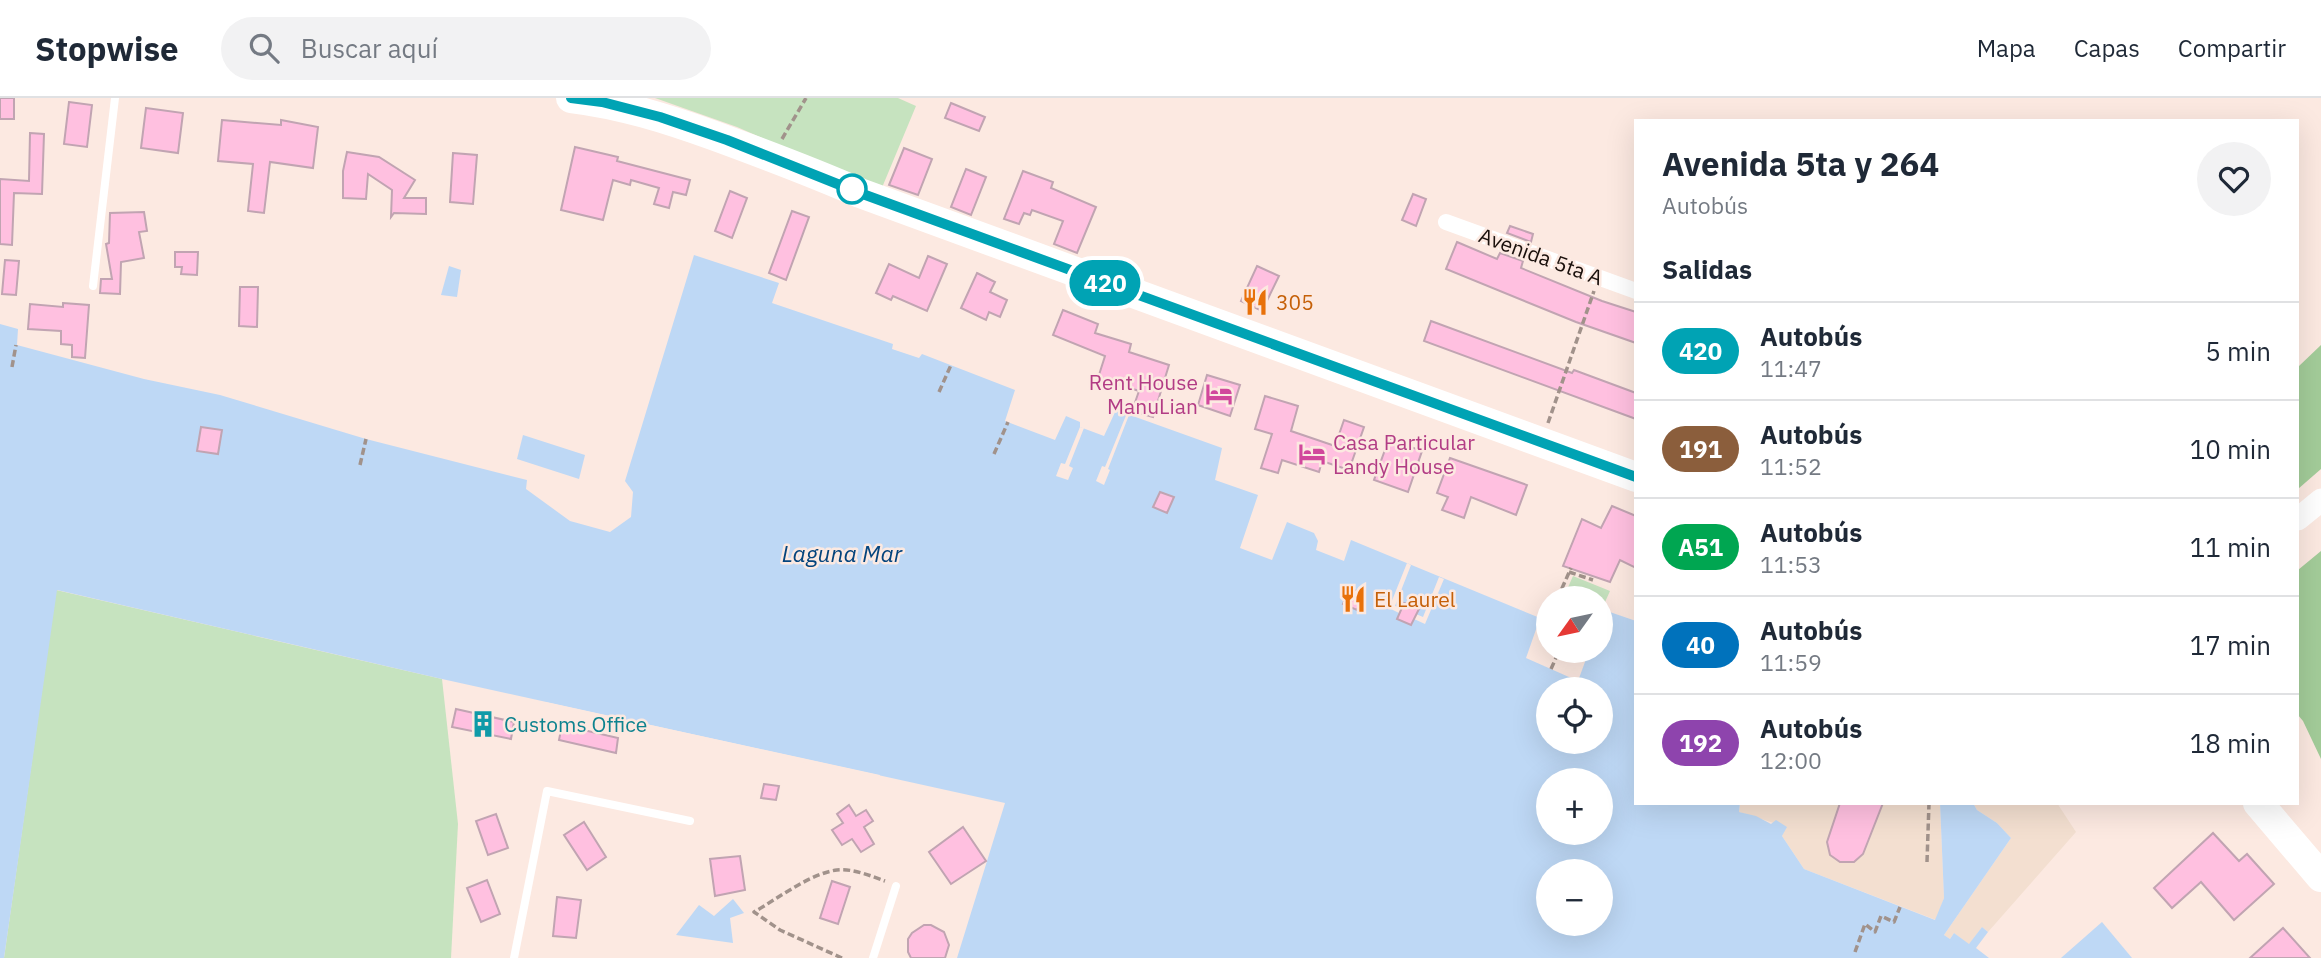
<!DOCTYPE html>
<html lang="es">
<head>
<meta charset="utf-8">
<style>
	:root { --surface:#fff; --page:#f2f2f3; --text:#1f2937; --muted:#747a83; --line:#e0e1e3 }
	body { margin:0; font-family:"IBM Plex Sans",sans-serif; background:var(--page); color:var(--text); height:100vh; display:flex; flex-direction:column; font-size:26px; white-space:nowrap }
	* { box-sizing:border-box; margin:0 }
	p { font-size:23px; color:var(--muted) }
	.icon { flex:none; width:38px; height:38px; fill:none; stroke:currentColor; stroke-width:2; stroke-linecap:round; stroke-linejoin:round }
	.map { position:relative; flex:1; overflow:hidden }
	.details { position:absolute; left:1634px; top:21px; width:665px; height:686px; display:flex; flex-direction:column; background:var(--surface); border-radius:0px; box-shadow:0 7px 28px #0002 }
	.details>* { flex:none }
	.badge { padding:0 14px; border-radius:23px; font-size:24px; line-height:46px }
	.needle { width:46px; rotate:237deg }
	.fabs { position:absolute; left:1536px; top:488px; display:grid; gap:14px }
	.fabs a { display:grid; place-items:center; width:77px; height:77px; border-radius:50%; background:var(--surface); box-shadow:0 7px 28px #0002; font-size:35px }
	.map>.badge { position:absolute; translate:-50% -50%; box-shadow:0 0 0 4px #fff }
	h2 { padding:0 28px; font-size:26px; line-height:63px }
	.round { display:grid; place-items:center; flex:none; width:74px; height:74px; border-radius:37px; background:var(--page) }
	.summary { display:flex; align-items:center; justify-content:space-between; height:119px; padding:0 28px }
	h1 { font-size:33px; font-weight:700; line-height:52px }
	ul { padding:0; list-style:none }
	li { display:flex; align-items:center; gap:21px; height:98px; padding:0 28px; border-top:2px solid var(--line) }
	li div { flex:1 }
	li b { display:block; font-size:26px }
	li em { font-style:normal }
	li .badge { min-width:77px; font-weight:700; text-align:center }
	header { display:flex; align-items:center; gap:42px; box-sizing:border-box; height:98px; padding:0 35px; background:var(--surface); border-bottom:2px solid var(--line) }
	header strong { font-size:33px }
	nav { display:flex; gap:38px; margin-inline-start:auto; font-size:24px }
	.search { width:490px; height:63px; background:var(--page); display:flex; align-items:center; gap:18px; box-sizing:border-box; padding:0 24px; border-radius:38px; color:var(--muted); font-size:26px }
	.map>svg:first-child { display:block }
	.industrial { fill:#f3dfd0 }
	.green { fill:#c6e3bf }
	.forest { fill:#a3cc99 }
	.water { fill:#bed8f5; fill-rule:evenodd }
	.pier { fill:#fce9e1 }
	.building { fill:#ffc0e0; stroke:#c1a4b2; stroke-width:2 }
	.lines { fill:none; stroke-linecap:round; stroke-linejoin:round }
	.path { stroke:#a1928b; stroke-width:3.5; stroke-dasharray:7 3.5; stroke-linecap:butt }
	.lane { stroke:#fff; stroke-width:8 }
	.street { stroke:#fff; stroke-width:16 }
	.secondary { stroke:#fff; stroke-width:23 }
	.highway { stroke:#fff; stroke-width:30 }
	.line-casing { stroke:#fff; stroke-width:16 }
	.line { stroke:#00a3b4; stroke-width:10 }
	.stop-dot { fill:#fff; stroke:#00a3b4; stroke-width:3.5 }
	.labels { text-anchor:middle; dominant-baseline:central; stroke-width:5; stroke-linejoin:round; paint-order:stroke }
	.street-label { font-size:21px; fill:#190f0b; stroke:#fce9e1 }
	.food-label { font-size:21px; fill:#c56008; stroke:#fce9e1; text-anchor:start }
	.hotel-label { font-size:21px; fill:#b23c85; stroke:#fce9e1; text-anchor:end }
	.culture-label { font-size:21px; fill:#0d838f; stroke:#fce9e1; text-anchor:start }
	.water-label { font-size:23px; font-style:italic; fill:#04447d; stroke:#fce9e1 }
</style>
</head>
<body>
<header>
<strong>Stopwise</strong>
<div class="search"><svg class="icon" aria-label="search" viewBox="0 0 24 24"><circle cx="10" cy="10" r="6"/><path d="M15 15l6 6"/></svg>Buscar aquí</div>
<nav><a>Mapa</a><a>Capas</a><a>Compartir</a></nav>
</header>
<div class="map">
<svg width="2321" height="860" viewBox="0 0 2321 860">
	<rect width="100%" height="100%" fill="#fce9e1"/>
	<g class="industrial">
		<polygon points="1740,705 1940,705 1944,800 1936,822 1804,771 1782,738 1786,729 1739,714"/>
		<polygon points="1973,705 2057,705 2076,734 1988,834 1982,829 1969,847 1954,835 1950,841 1944,837 2011,740 1997,725 1977,712"/>
	</g>
	<g class="green">
		<polygon points="655,0 898,0 916,8 881,92 737,29"/>
		<polygon points="1573,478 1610,493 1601,513 1601,500 1580,500 1566,494"/>
		<polygon points="56,492 442,581 458,726 451,860 4,860"/>
	</g>
	<g class="forest">
		<polygon points="2321,247 2321,371 2298,391 2298,269"/>
		<polygon points="2321,453 2321,661 2303,623 2298,617 2298,472"/>
	</g>
	<g class="water">
		<path d="M694,157L779,185L772,205L893,246L892,251L919,260L922,256L1015,292L1005,323L1055,342L1066,318L1080,324V329L1104,338L1116,312L1222,350L1215,382L1258,397L1240,450L1272,462L1287,424L1314,435L1318,443L1316,452L1344,463L1351,442L1540,520L1526,560L1578,583L1589,553H1601V519L1604,512L1636,523V705H1740L1739,714L1756,718L1771,726L1776,722L1787,729L1782,738L1804,771L1935,822L1944,800L1940,705H1973L1977,712L1997,725L2011,740L1944,837L1950,841L1954,835L1969,846L1982,829L1988,834L1976,850L1989,860H957L1005,705L442,581L57,492L4,860H0V226L18,231L17,247L144,281L220,297L366,341L527,382L526,391L570,423L610,434L631,419L633,394L625,383ZM1549,592H1601V644H1549ZM1549,682H1601V735H1549ZM1549,774H1601V826H1549Z"/>
		<polygon points="449,168 461,172 457,199 441,197"/>
		<polygon points="523,337 585,357 579,381 517,361"/>
		<polygon points="733,801 744,815 730,820 733,845 676,837 699,807 714,818"/>
		<polygon points="2102,824 2132,860 2061,860"/>
	</g>
	<g class="pier">
		<polygon points="1127,315 1129,317 1108,371 1110,372 1104,387 1096,383 1102,368 1105,369"/>
		<polygon points="1080,329 1084,330 1069,368 1073,370 1068,382 1056,378 1061,365 1065,366"/>
		<polygon points="1407,465 1411,467 1395,508 1402,510 1404,505 1418,510 1416,516 1423,519 1439,479 1444,481 1425,526 1414,521 1411,527 1397,521 1399,515 1389,510"/>
		<polygon points="545,604 880,677 879,681 545,607"/>
	</g>
	<g class="building">
		<rect x="0" y="0" width="14" height="21"/>
		<polygon points="69,4 92,7 87,49 64,46"/>
		<polygon points="951,5 985,19 979,33 945,20"/>
		<polygon points="146,10 183,15 178,55 141,50"/>
		<polygon points="222,22 281,27 281,22 318,29 313,70 270,64 264,115 248,113 253,66 218,63"/>
		<polygon points="30,35 44,36 42,96 14,95 12,147 0,146 0,81 29,83"/>
		<polygon points="575,49 618,59 617,63 690,82 686,97 673,94 669,110 654,106 659,90 631,82 630,87 613,82 603,122 561,112"/>
		<polygon points="904,50 932,61 918,97 889,87"/>
		<polygon points="347,54 379,59 415,82 404,100 426,100 426,116 394,115 391,119 392,92 368,76 366,101 343,100 343,73"/>
		<polygon points="453,55 477,57 473,106 450,104"/>
		<polygon points="966,71 986,79 971,117 951,109"/>
		<polygon points="1023,73 1053,84 1051,90 1096,109 1077,155 1054,146 1063,123 1032,112 1030,117 1024,115 1019,126 1004,121"/>
		<polygon points="730,93 747,100 732,140 715,133"/>
		<polygon points="1413,96 1426,101 1416,128 1402,122"/>
		<polygon points="792,113 809,119 786,182 769,175"/>
		<polygon points="144,114 147,133 139,134 144,160 121,164 120,196 100,195 101,181 112,181 106,146 109,145 110,115"/>
		<polygon points="1510,128 1533,136 1531,144 1507,135"/>
		<polygon points="1457,144 1497,161 1500,155 1523,163 1521,170 1602,203 1636,214 1636,245 1576,224 1446,171"/>
		<polygon points="175,154 198,154 197,177 181,176 182,169 175,169"/>
		<polygon points="928,158 947,166 927,213 893,198 891,202 876,195 889,166 919,180"/>
		<polygon points="5,162 19,163 16,197 2,196"/>
		<polygon points="1257,168 1279,178 1262,213 1241,203"/>
		<polygon points="977,175 995,184 990,194 1007,202 1000,219 989,214 986,222 961,210"/>
		<polygon points="240,189 258,189 257,229 239,228"/>
		<polygon points="63,205 89,207 85,260 72,259 72,247 61,246 61,233 28,231 30,206 63,209"/>
		<polygon points="1063,212 1098,226 1095,235 1131,246 1129,254 1169,267 1153,319 1132,313 1139,293 1098,280 1105,258 1053,237"/>
		<polygon points="1431,223 1572,275 1574,272 1636,295 1636,321 1424,243"/>
		<polygon points="1207,277 1240,287 1230,318 1198,307"/>
		<polygon points="1265,298 1298,308 1291,333 1335,348 1344,322 1364,329 1349,372 1322,363 1319,374 1282,362 1278,375 1261,370 1272,336 1255,331"/>
		<polygon points="201,329 222,332 218,356 197,353"/>
		<polygon points="1389,341 1422,353 1408,394 1374,382"/>
		<polygon points="1450,360 1527,387 1516,417 1471,399 1464,420 1442,412 1448,399 1437,395"/>
		<polygon points="1160,394 1174,399 1167,415 1153,409"/>
		<polygon points="1612,408 1636,418 1636,470 1620,462 1610,484 1563,468 1582,421 1601,430"/>
		<polygon points="1350,490 1363,496 1357,512 1343,506"/>
		<polygon points="1404,505 1419,511 1411,527 1397,521"/>
		<polygon points="456,611 514,624 511,641 452,629"/>
		<polygon points="562,627 618,640 616,655 559,642"/>
		<polygon points="764,686 779,688 776,702 761,700"/>
		<polygon points="1840,705 1883,705 1863,756 1854,764 1840,764 1830,757 1827,744"/>
		<polygon points="849,707 856,718 866,712 873,723 864,729 874,746 861,754 852,741 842,747 832,732 843,725 837,716"/>
		<polygon points="496,716 508,750 488,757 476,723"/>
		<polygon points="584,724 606,759 587,772 564,737"/>
		<polygon points="963,729 986,763 951,786 929,754"/>
		<polygon points="2213,735 2239,763 2247,756 2274,786 2234,822 2201,784 2172,810 2154,790"/>
		<polygon points="740,758 745,792 715,798 710,761"/>
		<polygon points="487,782 500,816 481,824 467,790"/>
		<polygon points="832,783 850,789 838,826 820,820"/>
		<polygon points="557,799 581,802 576,840 553,838"/>
		<polygon points="924,827 931,827 944,834 949,847 945,860 911,860 908,854 908,841 912,835"/>
		<polygon points="2283,830 2310,860 2250,860"/>
	</g>
	<g class="lines">
		<g class="path">
			<polyline points="782,41 806,0"/>
			<polyline points="12,269 16,247"/>
			<polyline points="939,294 951,267"/>
			<polyline points="1548,325 1594,193"/>
			<polyline points="994,356 1008,324"/>
			<polyline points="360,367 366,341"/>
			<polyline points="1569,474 1593,482"/>
			<polyline points="1551,500 1559,497"/>
			<polyline points="1561,500 1559,497 1571,470"/>
			<polyline points="1549,502 1544,511 1549,524"/>
			<polyline points="1551,571 1559,553"/>
			<polyline points="1927,764 1929,705"/>
			<polyline points="1855,854 1865,826 1875,834 1881,818 1894,824 1900,809"/>
			<path d="M842,860L780,832L754,814C777,801 811,775 837,772C852,770 871,778 885,783"/>
		</g>
		<g class="lane">
			<polyline points="93,188 115,0"/>
			<polyline points="514,860 547,693 690,723"/>
			<polyline points="873,860 896,788"/>
		</g>
		<polyline class="street" points="1446,124 1636,193"/>
		<polyline class="secondary" points="2298,421 2321,402"/>
		<g class="highway">
			<path d="M571,0C621,6 668,21 715,38C764,56 812,74 860,95L1636,379"/>
			<polyline points="2258,705 2321,779"/>
		</g>
	</g>
	<g class="lines">
		<defs>
			<polyline id="line" points="571,0 602,4 660,19 727,42 860,95 1636,379"/>
		</defs>
		<use href="#line" class="line-casing"/>
		<use href="#line" class="line"/>
	</g>
	<defs>
		<symbol id="restaurant-bare" viewBox="-9 -9 18 18"><path d="M-5-6h1v4h1v-4h1v4h1v-4h1v5L-1.5 .5V6h-2V.5L-5-1ZM5-6V6H3V1.5H1.5Q1.5-4 5-6Z" fill="#e8710a" stroke="#fce9e1" stroke-width="2.5" paint-order="stroke"/></symbol>
		<symbol id="hotel-bare" viewBox="-9 -9 18 18"><path d="M-6-4.5h1.5V1H6V5H4.5V3h-9V5H-6ZM-4 0a1.8 1.8 0 1 1 3.6 0ZM.5 0V-2.5h3Q6-2.5 6 0Z" fill="#d1479c" stroke="#fce9e1" stroke-width="2.5" paint-order="stroke"/></symbol>
		<symbol id="building-bare" viewBox="-9 -9 18 18"><path d="M-4-6H4V6H1V3H-1V6H-4ZM-2.5-4.3h1.7v1.8h-1.7ZM.8-4.3h1.7v1.8H.8ZM-2.5-1h1.7V.8h-1.7ZM.8-1h1.7V.8H.8Z" fill="#0f9aa8" stroke="#fce9e1" stroke-width="2.5" paint-order="stroke"/></symbol>
	</defs>
	<g fill-rule="evenodd">
		<use href="#restaurant-bare" x="1236" y="185" width="38" height="38"/>
		<use href="#hotel-bare" x="1200" y="277" width="38" height="38"/>
		<use href="#hotel-bare" x="1293" y="337" width="38" height="38"/>
		<use href="#restaurant-bare" x="1334" y="482" width="38" height="38"/>
		<use href="#building-bare" x="464" y="607" width="38" height="38"/>
	</g>
	<circle class="stop-dot" cx="852" cy="91" r="14"/>
	<g class="labels">
		<g class="street-label">
			<text transform="translate(1541 158) rotate(20)">Avenida 5ta A</text>
		</g>
		<g class="food-label">
			<text x="1276" y="204">305</text>
			<text x="1374" y="501">El Laurel</text>
		</g>
		<g class="hotel-label">
			<text x="1198" y="284">Rent House<tspan x="1198" dy="24">ManuLian</tspan></text>
			<text x="1333" y="344" text-anchor="start">Casa Particular<tspan x="1333" dy="24">Landy House</tspan></text>
		</g>
		<g class="culture-label">
			<text x="504" y="626">Customs Office</text>
		</g>
		<g class="water-label">
			<text x="842" y="455">Laguna Mar</text>
		</g>
	</g>
</svg>
<div class="fabs">
<a><svg class="needle" viewBox="-14 -14 28 28"><path d="M0-13l5 13h-10z" fill="#e53935"/><path d="M0 13l5-13h-10z" fill="#747a83"/></svg></a>
<a><svg class="icon" aria-label="locate" viewBox="0 0 24 24"><circle cx="12" cy="12" r="6"/><path d="M12 2v4M12 18v4M2 12h4M18 12h4"/></svg></a>
<a>+</a>
<a>−</a>
</div>
<b class="badge" style="left:1105px;top:185px;background:#00a3b4;color:#fff">420</b>
<section class="details">
<div class="summary"><div><h1>Avenida 5ta y 264</h1><p>Autobús</p></div><a class="round"><svg class="icon" aria-label="heart" viewBox="0 0 24 24"><path d="M12 20l-8-8c-3-5 5-10 8-4 3-6 11-1 8 4z"/></svg></a></div>
<h2>Salidas</h2>
<ul>
<li><span class="badge" style="background:#00a3b4;color:#fff">420</span><div><b>Autobús</b><p>11:47</p></div><em>5 min</em></li>
<li><span class="badge" style="background:#8b5e3c;color:#fff">191</span><div><b>Autobús</b><p>11:52</p></div><em>10 min</em></li>
<li><span class="badge" style="background:#00a651;color:#fff">A51</span><div><b>Autobús</b><p>11:53</p></div><em>11 min</em></li>
<li><span class="badge" style="background:#0072bc;color:#fff">40</span><div><b>Autobús</b><p>11:59</p></div><em>17 min</em></li>
<li><span class="badge" style="background:#8e44ad;color:#fff">192</span><div><b>Autobús</b><p>12:00</p></div><em>18 min</em></li>
</ul>
</section>
</div>
</body>
</html>
